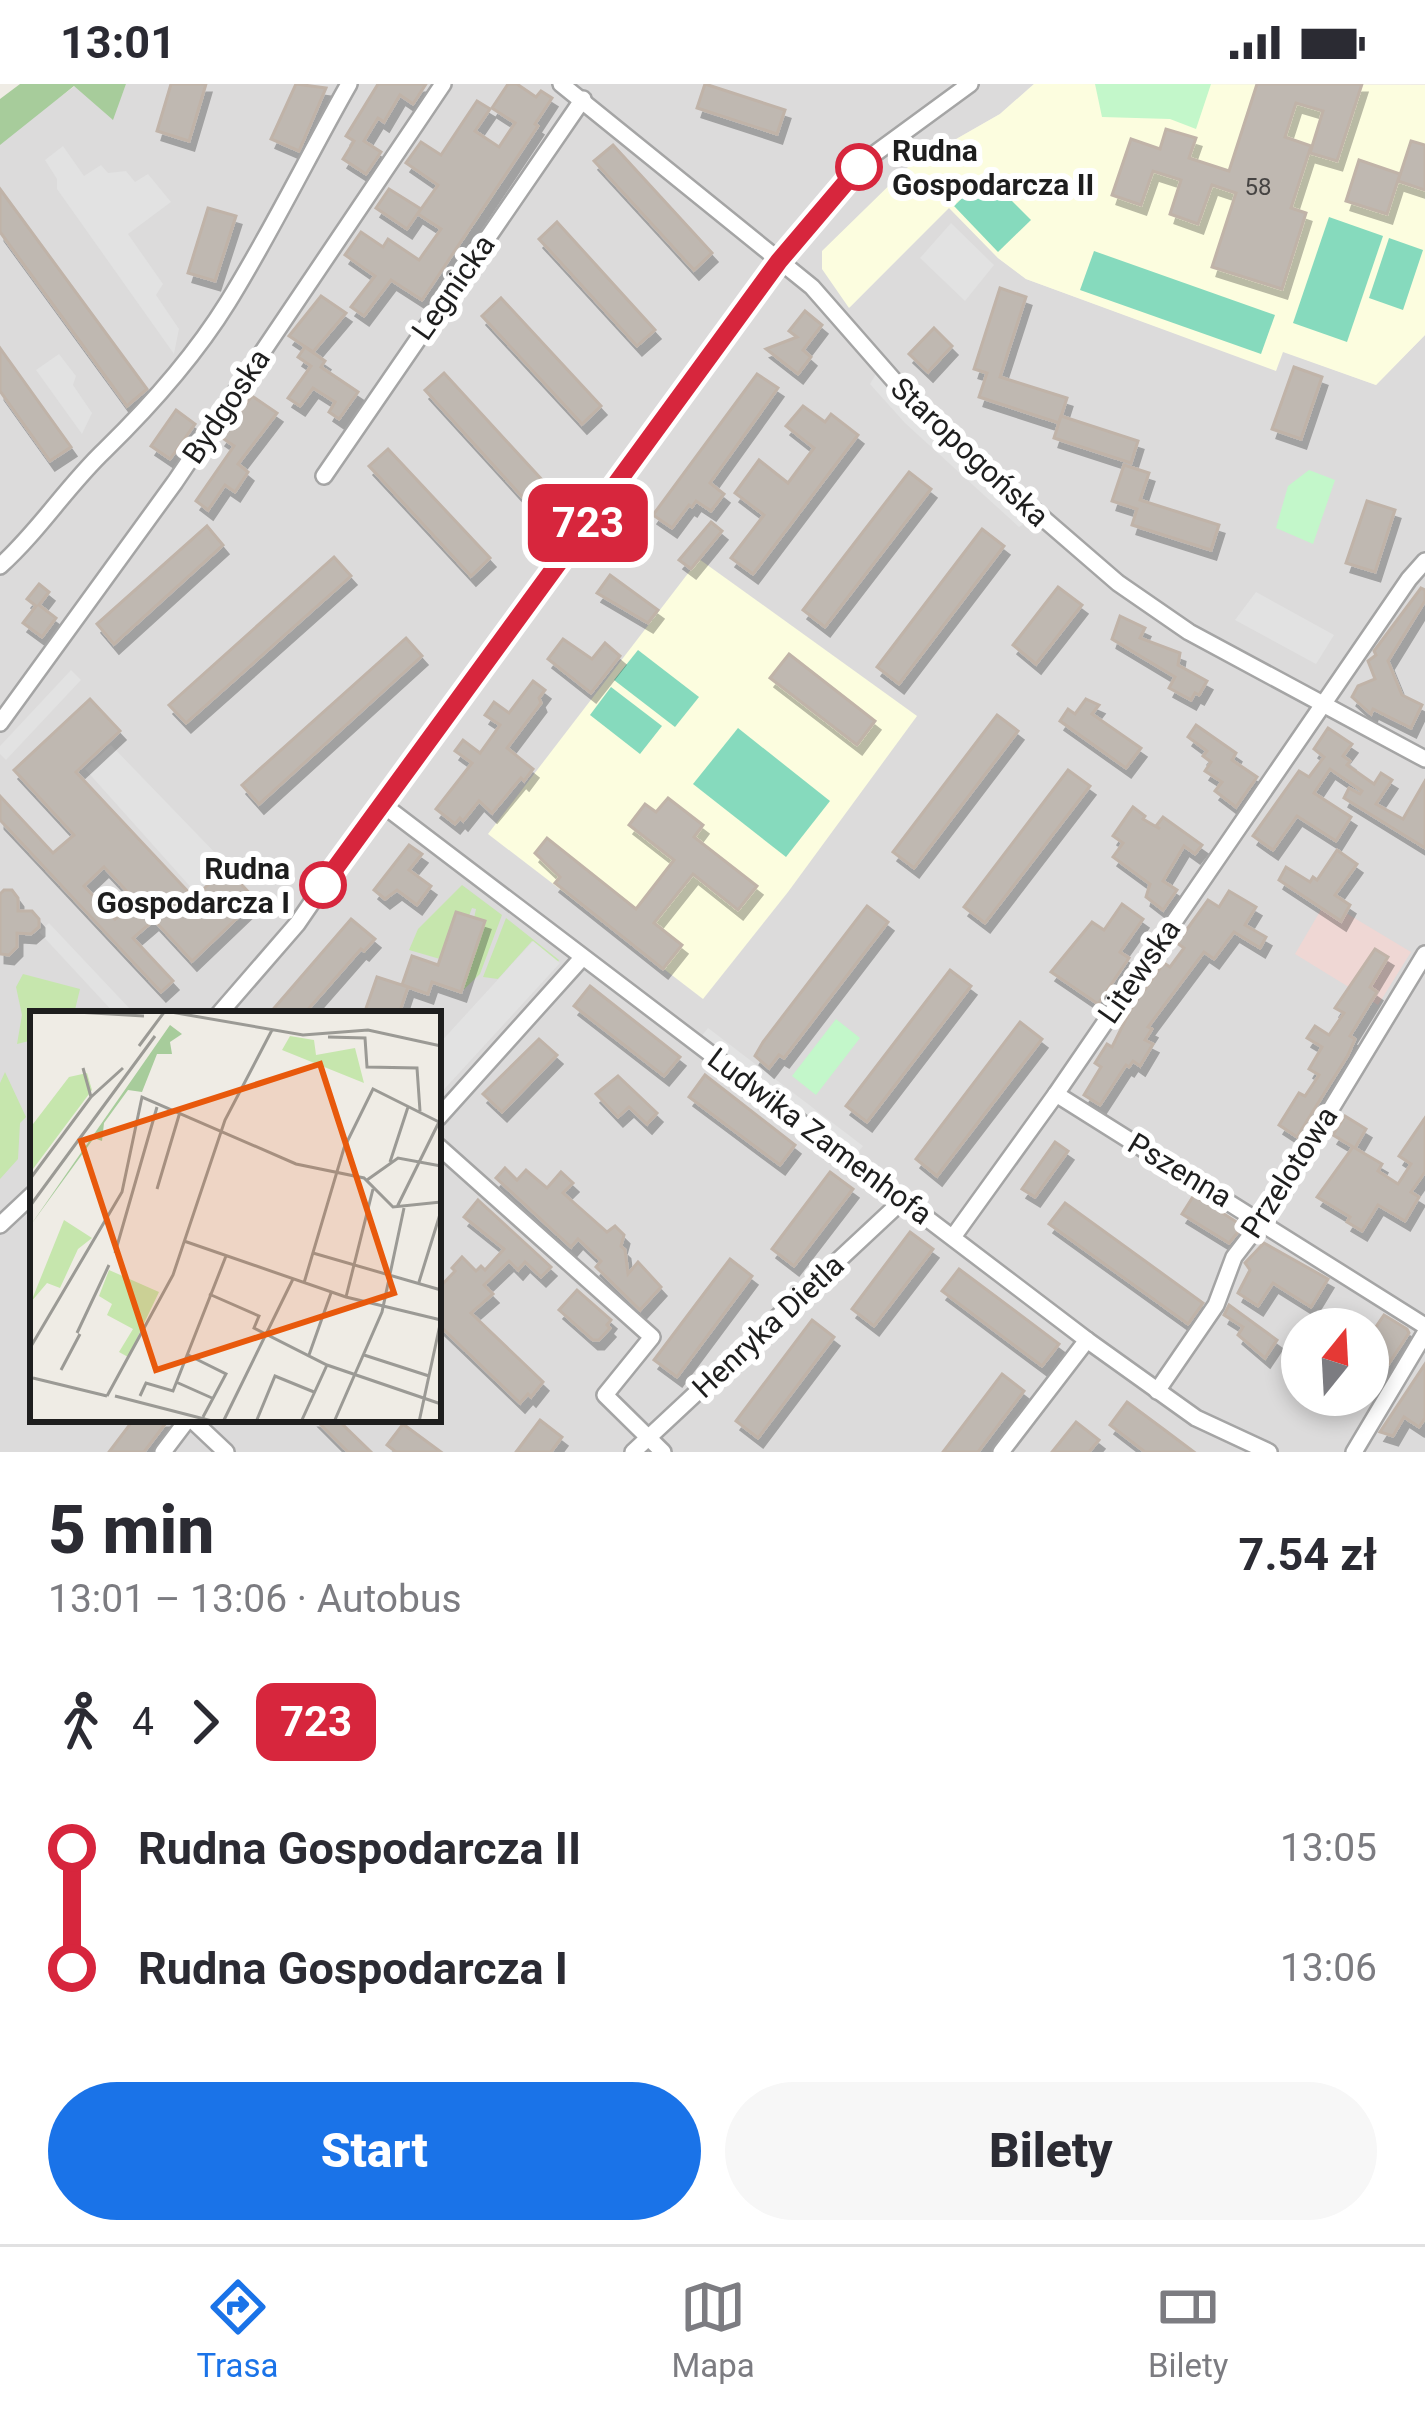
<!DOCTYPE html>
<html lang="pl">
<head>
<meta charset="utf-8">
<style>
	:root { --surface:#fff; --page:#f7f7f7; --text:#2b2b33; --muted:#7c7c81; --line:#e1e1e2; --accent:#1a73e8 }
	body { margin:0; font-family:Roboto,sans-serif; background:var(--page); color:var(--text); height:100vh; display:flex; flex-direction:column; font-size:45px; white-space:nowrap }
	* { box-sizing:border-box; margin:0 }
	p { font-size:39px; color:var(--muted) }
	.icon { flex:none; width:66px; height:66px; fill:none; stroke:currentColor; stroke-width:2; stroke-linecap:round; stroke-linejoin:round }
	.map { position:relative; height:1368px; overflow:hidden }
	.details { display:flex; flex-direction:column; background:var(--surface); flex:1 }
	.details>* { flex:none }
	.badge { padding:0 24px; border-radius:18px; font-size:42px; line-height:78px }
	.needle { width:78px; rotate:18deg }
	.controls { position:absolute; left:1281px; top:1224px; display:grid; gap:24px }
	.controls a { display:grid; place-items:center; width:108px; height:108px; border-radius:50%; background:var(--surface); box-shadow:0 6px 18px #0003; font-size:60px }
	.map>.badge { position:absolute; translate:-50% -50%; box-shadow:0 0 0 6px #fff }
	.legs { display:flex; align-items:center; gap:18px; height:132px; padding:0 48px; font-size:39px }
	.legs p { margin-inline-start:auto }
	.head { display:flex; align-items:center; justify-content:space-between; height:204px; padding:0 48px }
	h1 { font-size:66px; font-weight:800; line-height:90px }
	.primary-button { display:flex; gap:24px; margin-top:auto; padding:24px 48px }
	.primary-button a { flex:1; height:138px; border-radius:72px; background:var(--accent); color:#fff; font-size:48px; font-weight:800; line-height:138px; text-align:center }
	.primary-button a+a { background:var(--page); color:var(--text) }
	ul { padding:0 48px; list-style:none }
	li { display:flex; align-items:center; gap:42px; height:120px; font-size:45px }
	li i { display:grid; place-items:center; width:18px; height:100%; margin:0 15px; background:currentColor }
	li i::after { content:''; width:30px; height:30px; margin:-15px; border:9px solid; border-radius:50%; background:var(--surface) }
	li p { margin-inline-start:auto }
	li:first-child i { background:linear-gradient(#0000 50%,currentColor 0) }
	li:last-child i { background:linear-gradient(currentColor 50%,#0000 0) }
	.status { display:flex; justify-content:space-between; align-items:center; height:84px; padding:0 60px; background:var(--surface); direction:ltr }
	.status svg { height:33px; fill:currentColor }
	.dock { display:flex; justify-content:space-around; align-items:center; height:168px; border-top:3px solid var(--line); background:var(--surface); font-size:33px; color:var(--muted) }
	.dock a { display:grid; justify-items:center; gap:6px }
	.dock .current { color:var(--accent) }
	.map>svg:first-child { display:block }
	.residential { fill:#dcdbdb; fill-rule:evenodd }
	.commercial { fill:#efd7d4 }
	.education { fill:#fcfddf }
	.grass { fill:#c6e6ad }
	.forest { fill:#a7cc9b }
	.park { fill:#c3f7ca }
	.pitch { fill:#86dabd }
	.parking { fill:#e2e2e2 }
	.building { fill:#bfb8b1; stroke:#c0b3a8; stroke-width:3; fill-rule:evenodd; filter:url(#shadow) }
	.lines { fill:none; stroke-linecap:round; stroke-linejoin:round }
	.minor-casing { stroke:#a5a5a5; stroke-width:20 }
	.minor { stroke:#fff; stroke-width:15 }
	.line-1-casing { stroke:#fff; stroke-width:27 }
	.line-1 { stroke:#d7263d; stroke-width:18 }
	.stop-1-dot { fill:#fff; stroke:#d7263d; stroke-width:6 }
	.labels { text-anchor:middle; dominant-baseline:central; stroke-width:12; stroke-linejoin:round; paint-order:stroke }
	.number-label { font-size:24px; fill:#464443 }
	.stop-label { font-size:30px; font-weight:bold; fill:#1e1e1e; stroke:#fff; text-anchor:start }
	.street-label { font-size:30px; fill:#1e1e1e; stroke:#fff }
	.inset-road { fill:none; stroke:#9b9a95; stroke-width:3 }
	.view { fill:#e8590c; fill-opacity:0.15; stroke:#e8590c; stroke-width:6 }
	.inset-edge { fill:none; stroke:#1e1e1e; stroke-width:6 }
</style>
</head>
<body>
<div class="status"><b>13:01</b><svg viewBox="0 0 49 12"><path d="M0 12V9h3v3zM5 12V6h3v6zM10 12V3h3v9zM15 12V0h3v12zM26 1h20v11H26zM47 4h2v5h-2z"/></svg></div>
<div class="map">
<svg width="1425" height="1368" viewBox="0 0 1425 1368">
	<defs>
		<filter id="shadow"><feDropShadow dx="5" dy="9" stdDeviation="0" flood-color="#0004"/></filter>
	</defs>
	<rect width="100%" height="100%" fill="#efece5"/>
	<path class="residential" d="M126,0H1034L1000,30L909,82L850,223L949,123L998,174L1026,195L1276,286L1282,267L1376,301L1425,251V1368H0V57L75,2L112,35ZM33,930H438V1335H33ZM1302,1245H1368V1311H1302Z"/>
	<polygon class="commercial" points="1326,817 1411,868 1378,921 1295,870"/>
	<g class="education">
		<polygon points="1034,0 1425,1 1425,251 1376,301 1283,268 1276,287 1026,195 998,174 949,124 849,224 822,185 822,167 909,82 1000,30"/>
		<polygon points="699,475 917,632 788,808 703,915 488,750"/>
	</g>
	<g class="grass">
		<polygon points="462,801 502,831 480,890 461,908 484,838 474,834 476,825 472,824 469,832 456,828 440,875 409,866 418,845"/>
		<polygon points="506,834 559,876 558,878 532,857 498,895 483,893"/>
		<polygon points="23,890 80,905 74,930 33,930 33,956 17,960 22,931 16,903"/>
		<polygon points="5,988 26,1033 20,1039 18,1075 0,1095 0,999"/>
	</g>
	<polygon class="forest" points="20,0 126,0 113,36 74,2 0,61 0,15"/>
	<g class="park">
		<polygon points="1095,0 1211,0 1196,45 1170,35 1102,33"/>
		<polygon points="1309,386 1335,396 1313,460 1276,444 1288,402"/>
		<polygon points="836,935 860,954 816,1011 792,992"/>
	</g>
	<g class="pitch">
		<polygon points="986,91 1031,136 998,168 954,122"/>
		<polygon points="1329,133 1383,152 1347,258 1293,239"/>
		<polygon points="1389,154 1423,166 1403,226 1369,214"/>
		<polygon points="1094,167 1275,231 1261,270 1080,206"/>
		<polygon points="638,566 699,613 675,643 614,596"/>
		<polygon points="611,603 662,642 640,670 590,631"/>
		<polygon points="738,644 830,717 786,773 693,700"/>
	</g>
	<g class="parking">
		<polygon points="63,62 84,92 101,81 108,89 126,87 135,98 148,90 171,118 128,150 163,200 156,211 179,245 174,270 57,105 57,95 45,76"/>
		<polygon points="951,139 994,181 965,217 920,174"/>
		<polygon points="59,270 76,292 73,301 92,329 82,350 36,286"/>
		<polygon points="876,290 955,372 1030,436 1019,443 905,339 870,300"/>
		<polygon points="1256,508 1334,551 1316,580 1235,536"/>
		<polygon points="71,586 81,596 6,676 0,670 0,662"/>
		<polygon points="111,661 224,778 195,808 85,685"/>
		<polygon points="49,839 131,926 127,930 115,930 39,848"/>
		<polygon points="533,857 560,879 438,1012 438,961"/>
		<polygon points="708,944 863,1062 855,1072 700,954"/>
	</g>
	<g class="building">
		<polygon points="171,0 206,0 189,57 157,47"/>
		<polygon points="296,0 326,4 299,67 271,55"/>
		<polygon points="378,0 426,0 413,20 400,11 384,38 378,34 364,57 381,68 366,90 343,75 354,57 346,52"/>
		<polygon points="508,0 517,0 536,13 541,7 552,14 535,40 538,42 422,216 391,196 364,232 351,223 375,192 345,171 361,148 383,163 388,155 419,176 441,145 418,130 420,126 407,145 376,124 389,105 421,125 438,101 406,79 421,58 441,71 477,17 490,25 475,47 499,63 515,39 492,24"/>
		<polygon points="705,0 785,26 777,50 697,24"/>
		<polygon points="1257,0 1362,0 1337,77 1310,69 1323,27 1296,19 1285,53 1311,62 1291,124 1306,129 1282,205 1212,183 1236,109 1212,101 1198,140 1170,130 1181,96 1153,87 1141,121 1112,111 1131,55 1160,65 1166,45 1196,54 1189,74 1229,87"/>
		<polygon points="1411,57 1425,61 1425,106 1398,97"/>
		<polygon points="613,61 712,169 694,186 594,77"/>
		<polygon points="1359,76 1400,90 1387,130 1346,117"/>
		<polygon points="0,105 147,305 127,322 0,148"/>
		<polygon points="208,124 236,132 215,197 188,189"/>
		<polygon points="557,138 655,246 637,262 539,155"/>
		<polygon points="1000,204 1026,213 1000,293 1067,314 1059,339 979,313 987,289 974,285"/>
		<polygon points="321,212 346,229 313,268 289,252"/>
		<polygon points="501,214 601,322 582,340 482,232"/>
		<polygon points="805,227 822,241 803,266 811,273 798,290 766,265 797,253 789,247"/>
		<polygon points="934,244 952,262 928,288 909,270"/>
		<polygon points="305,263 325,277 321,283 358,308 339,335 329,328 335,318 313,304 300,322 288,314 311,282 298,273"/>
		<polygon points="0,264 71,363 50,377 0,307"/>
		<polygon points="1294,283 1322,293 1301,355 1272,345"/>
		<polygon points="444,289 544,398 525,416 425,306"/>
		<polygon points="757,290 778,304 710,399 724,410 711,427 696,417 692,423 689,421 672,444 653,431"/>
		<polygon points="252,312 277,329 238,380 248,388 235,408 225,401 208,426 196,417 234,362 221,353"/>
		<polygon points="803,322 825,338 831,330 858,351 753,490 731,474 764,431 735,409 759,376 788,399 814,364 786,342"/>
		<polygon points="176,326 195,340 170,375 151,362"/>
		<polygon points="1061,332 1138,357 1131,379 1054,354"/>
		<polygon points="388,365 490,474 471,492 369,382"/>
		<polygon points="1124,381 1149,389 1140,416 1219,441 1211,466 1132,441 1137,425 1112,417"/>
		<polygon points="909,388 931,405 825,543 803,526"/>
		<polygon points="1367,417 1395,426 1375,488 1346,479"/>
		<polygon points="711,438 722,447 691,485 679,476"/>
		<polygon points="207,442 223,461 114,560 97,540"/>
		<polygon points="982,445 1004,462 899,600 877,583"/>
		<polygon points="334,473 351,492 186,639 169,621"/>
		<polygon points="610,491 658,526 648,539 597,509"/>
		<polygon points="39,500 49,508 39,521 56,534 42,553 23,539 36,522 27,515"/>
		<polygon points="1058,503 1082,521 1036,580 1013,561"/>
		<polygon points="1421,504 1425,506 1425,517 1388,577 1402,611 1422,621 1411,644 1373,625 1371,630 1352,613 1358,602 1375,595 1368,577 1376,571 1374,567"/>
		<polygon points="1120,532 1145,544 1140,554 1180,569 1178,581 1207,597 1199,611 1195,609 1191,616 1169,604 1175,593 1112,555"/>
		<polygon points="406,554 422,572 259,720 242,701"/>
		<polygon points="563,555 592,575 605,559 620,572 591,609 548,575"/>
		<polygon points="789,570 875,637 857,661 770,594"/>
		<polygon points="533,597 545,606 539,614 541,619 507,664 533,685 524,697 521,694 492,729 479,717 463,737 460,734 455,740 436,725 472,679 455,667 463,656 480,669 500,641 485,631 494,618 509,629"/>
		<path d="M90,615L120,647L76,688L194,814L226,784L256,816L192,877L154,836L133,854L173,897L161,908L0,736V712L53,769L74,751L14,686ZM104,783L135,816L115,835L84,802Z"/>
		<polygon points="1086,615 1099,621 1092,630 1141,664 1126,684 1060,637 1068,625 1075,630"/>
		<polygon points="997,631 1018,647 914,784 893,768"/>
		<polygon points="1196,641 1236,669 1232,676 1257,693 1236,723 1215,707 1222,698 1205,687 1211,678 1203,672 1207,667 1188,653"/>
		<polygon points="1328,644 1352,660 1343,672 1350,677 1347,681 1374,700 1381,689 1392,696 1376,720 1403,735 1425,697 1425,764 1344,714 1349,704 1360,710 1362,707 1330,685 1314,709 1351,733 1336,757 1297,732 1273,766 1253,752 1299,687 1309,693 1324,673 1314,665"/>
		<polygon points="1068,686 1090,702 985,839 964,823"/>
		<polygon points="668,714 703,741 694,753 757,802 738,826 693,790 654,839 682,861 663,885 555,799 560,793 535,769 547,754 636,825 674,776 629,741 645,720 656,728"/>
		<polygon points="1133,723 1145,732 1143,735 1160,745 1156,742 1163,733 1202,761 1195,770 1184,762 1163,797 1177,806 1163,826 1146,813 1150,800 1113,773 1123,759 1113,752"/>
		<polygon points="409,761 422,770 409,786 431,802 417,821 397,806 385,815 374,806"/>
		<polygon points="1337,766 1357,780 1335,811 1350,821 1341,837 1279,796 1286,783 1310,798 1313,793 1317,796"/>
		<polygon points="4,806 12,806 18,814 18,827 32,827 39,835 39,843 31,850 17,849 17,863 9,871 0,870 0,810"/>
		<polygon points="1229,807 1256,823 1245,841 1266,853 1260,864 1234,848 1214,875 1204,868 1148,943 1152,945 1145,956 1153,960 1140,982 1133,977 1129,983 1126,981 1100,1021 1084,1011 1101,983 1095,979 1107,960 1112,963 1131,925 1164,879 1170,883 1184,864 1177,859 1208,816 1219,823"/>
		<polygon points="1122,820 1143,835 1120,868 1129,874 1098,920 1051,888 1092,838 1104,846"/>
		<polygon points="867,822 888,838 784,974 779,971 769,984 755,972 763,958"/>
		<polygon points="456,828 485,837 461,908 432,898 428,910 402,901 412,872 438,881"/>
		<polygon points="351,835 375,855 364,867 361,865 304,930 269,930"/>
		<polygon points="1375,865 1388,873 1370,903 1377,908 1350,952 1355,955 1348,971 1297,1053 1279,1041 1299,1009 1305,1012 1319,991 1309,985 1322,963 1307,954 1315,942 1329,951 1344,929 1335,924"/>
		<polygon points="950,886 971,902 867,1038 846,1022"/>
		<polygon points="377,893 408,903 399,930 364,930"/>
		<polygon points="590,902 680,973 664,992 574,922"/>
		<polygon points="1020,938 1042,955 937,1092 916,1075"/>
		<polygon points="539,955 557,971 502,1028 483,1010"/>
		<polygon points="705,991 795,1061 780,1081 689,1013"/>
		<polygon points="618,992 657,1029 647,1040 629,1023 618,1033 596,1010"/>
		<polygon points="1345,1032 1366,1045 1355,1064 1382,1080 1378,1087 1398,1100 1411,1080 1399,1072 1425,1034 1425,1088 1411,1108 1419,1113 1405,1137 1378,1121 1362,1147 1347,1138 1350,1133 1317,1113 1353,1063 1333,1051"/>
		<polygon points="1055,1058 1068,1067 1035,1113 1022,1105"/>
		<polygon points="505,1084 517,1096 526,1086 547,1104 561,1088 573,1099 563,1109 607,1148 615,1142 624,1151 621,1162 625,1166 628,1190 638,1178 661,1203 640,1226 596,1183 601,1177 578,1155 571,1163 496,1094"/>
		<polygon points="830,1088 853,1105 794,1182 772,1165"/>
		<polygon points="1194,1111 1243,1142 1229,1159 1182,1130"/>
		<polygon points="478,1116 551,1183 541,1193 525,1178 518,1186 509,1177 484,1201 493,1210 471,1229 543,1298 531,1313 528,1310 520,1319 438,1240 438,1205 455,1187 452,1184 462,1173 476,1187 481,1182 485,1186 504,1165 464,1133"/>
		<polygon points="1065,1119 1203,1219 1188,1240 1049,1140"/>
		<polygon points="910,1148 933,1165 874,1242 852,1225"/>
		<polygon points="1264,1159 1328,1195 1311,1223 1273,1199 1258,1222 1238,1209 1250,1186 1245,1179"/>
		<polygon points="730,1175 752,1192 677,1293 654,1276"/>
		<polygon points="959,1185 1059,1260 1042,1282 942,1207"/>
		<polygon points="577,1206 611,1236 607,1241 610,1244 599,1256 593,1256 559,1226"/>
		<polygon points="1229,1221 1277,1256 1265,1274 1238,1251 1243,1243 1224,1231"/>
		<polygon points="1347,1231 1373,1247 1384,1231 1407,1245 1409,1249 1380,1293 1368,1286 1368,1245 1339,1245"/>
		<polygon points="812,1236 834,1253 758,1354 736,1337"/>
		<polygon points="1425,1280 1425,1334 1419,1343 1404,1333 1393,1352 1380,1348"/>
		<polygon points="1002,1290 1024,1307 978,1368 943,1368"/>
		<polygon points="1127,1318 1166,1347 1194,1368 1145,1368 1110,1341"/>
		<polygon points="134,1335 169,1335 144,1368 109,1368"/>
		<polygon points="315,1335 337,1335 371,1368 348,1368"/>
		<polygon points="540,1336 562,1353 551,1368 516,1368"/>
		<polygon points="1076,1338 1099,1356 1089,1368 1052,1368"/>
		<polygon points="403,1340 441,1368 396,1368 387,1361"/>
	</g>
	<g class="lines">
		<defs>
			<g id="minor">
				<polyline points="561,0 812,203 926,333 1118,499 1189,548 1425,675"/>
				<polyline points="324,392 583,15"/>
				<path d="M0,482C39,447 67,402 105,366C151,321 194,273 228,218C272,147 308,72 349,0"/>
				<polyline points="0,639 175,398 443,0"/>
				<polyline points="382,720 1087,1256 1196,1334 1269,1368"/>
				<polyline points="219,930 297,840 393,700 811,136 873,71 970,0"/>
				<polyline points="1056,1010 1425,1242"/>
				<polyline points="438,1034 582,874"/>
				<polyline points="438,1062 652,1253 605,1311 663,1368"/>
				<polyline points="0,1141 33,1110"/>
				<polyline points="953,1153 1056,1010 1409,495 1425,477"/>
				<polyline points="1157,1307 1216,1221 1234,1173 1267,1130 1425,870"/>
				<polyline points="191,1335 226,1368"/>
				<polyline points="163,1368 188,1335"/>
				<polyline points="633,1368 903,1116"/>
				<polyline points="1001,1368 1087,1256"/>
				<polyline points="1354,1368 1425,1249"/>
			</g>
		</defs>
		<use href="#minor" class="minor-casing"/>
		<use href="#minor" class="minor"/>
	</g>
	<g class="lines">
		<defs>
			<polyline id="line-1" points="323,801 779,177 859,83"/>
		</defs>
		<use href="#line-1" class="line-1-casing"/>
		<use href="#line-1" class="line-1"/>
	</g>
	<g class="stop-1-dot">
		<circle cx="859" cy="83" r="21"/>
		<circle cx="323" cy="801" r="21"/>
	</g>
	<g class="labels">
		<g class="number-label">
			<text x="1258" y="103">58</text>
		</g>
		<g class="stop-label">
			<text x="892" y="66">Rudna<tspan x="892" dy="34">Gospodarcza II</tspan></text>
			<text x="290" y="784" text-anchor="end">Rudna<tspan x="290" dy="34">Gospodarcza I</tspan></text>
		</g>
		<g class="street-label">
			<text transform="translate(453 203) rotate(-55)">Legnicka</text>
			<text transform="translate(226 322) rotate(-56)">Bydgoska</text>
			<text transform="translate(970 368) rotate(43)">Staropogońska</text>
			<text transform="translate(1139 887) rotate(-55)">Litewska</text>
			<text transform="translate(820 1052) rotate(37)">Ludwika Zamenhofa</text>
			<text transform="translate(1180 1086) rotate(31)">Pszenna</text>
			<text transform="translate(1289 1088) rotate(-57)">Przelotowa</text>
			<text transform="translate(768 1242) rotate(-43)">Henryka Dietla</text>
		</g>
	</g>
	<g transform="translate(30 927)">
		<rect width="411" height="411" fill="#efece5"/>
		<path d="M260,25L284,29L286,44L325,37L334,72L252,39ZM57,62L62,79L0,162V117L39,66ZM34,209L62,227L48,238L30,277L17,272L1,291ZM79,259L129,281L98,346L89,341L103,318L77,304L82,293L69,285Z" fill="#c6e6ad"/>
		<path d="M140,14L152,23L140,31L142,43H127L112,81L98,79L74,112L72,130L64,127L0,215Z" fill="#a7cc9b"/>
		<path class="inset-road" d="M29,0L114,5M135,0L273,24L338,19L411,35M298,26L335,27L337,56L387,57L390,100M109,35L135,0M61,86L93,57M360,151L378,96M0,168L61,86L53,57M337,169L368,147L411,155M127,178L150,101M0,195L125,25M367,196L409,111M154,230L316,286L411,309M85,242L127,96M283,242L411,279M389,271L411,200M274,272L314,137L343,78L411,112M179,283L229,305L224,317L297,354L411,393M316,286L343,178M47,322L79,254M0,337L92,181L112,86L266,153L334,167L363,196L411,191M156,343L196,363L173,406M279,344L301,282M334,344L399,365M31,359L50,323M3,367L77,385M146,371L182,387M77,385L143,264L195,109L242,19M85,385L186,411M110,385L116,372L143,380L196,245M193,411L263,268M226,411L245,365L284,381M271,411L297,354M304,411L352,301L374,197M389,411L411,309"/>
		<path class="view" d="M290,53L364,282L126,359L51,130Z"/>
		<rect width="411" height="411" class="inset-edge"/>
	</g>
</svg>
<div class="controls">
<a><svg class="needle" viewBox="-14 -14 28 28"><path d="M0-13l5 13h-10z" fill="#e53935"/><path d="M0 13l5-13h-10z" fill="#7c7c81"/></svg></a>
</div>
<b class="badge" style="left:588px;top:439px;background:#d7263d;color:#fff">723</b>
</div>
<section class="details">
<div class="head"><div><h1>5 min</h1><p>13:01 – 13:06 · Autobus</p></div><b>7.54 zł</b></div>
<div class="legs"><svg class="icon" aria-label="walk" viewBox="0 0 24 24"><circle cx="13" cy="4" r="2"/><path d="M13 8l-2 6 4 7M11 14l-3 7M7 12l3-4h3l4 4"/></svg>4<svg class="icon" aria-label="forward" viewBox="0 0 24 24"><path d="M9 5l7 7-7 7"/></svg><b class="badge" style="background:#d7263d;color:#fff">723</b></div>
<ul>
<li><i style="color:#d7263d"></i><b>Rudna Gospodarcza II</b><p>13:05</p></li>
<li><i style="color:#d7263d"></i><b>Rudna Gospodarcza I</b><p>13:06</p></li>
</ul>
<div class="primary-button"><a>Start</a><a>Bilety</a></div>
</section>
<nav class="dock">
<a class="current"><svg class="icon" aria-label="directions" viewBox="0 0 24 24"><path d="M12 3l9 9-9 9-9-9zM9 14v-3h6M13 9l2 2-2 2"/></svg>Trasa</a>
<a><svg class="icon" aria-label="map" viewBox="0 0 24 24"><path d="M3 6l6-2 6 2 6-2v14l-6 2-6-2-6 2zM9 4v14M15 6v14"/></svg>Mapa</a>
<a><svg class="icon" aria-label="tickets" viewBox="0 0 24 24"><path d="M3 7h18v10H3zM15 7v10"/></svg>Bilety</a>
</nav>
</body>
</html>
